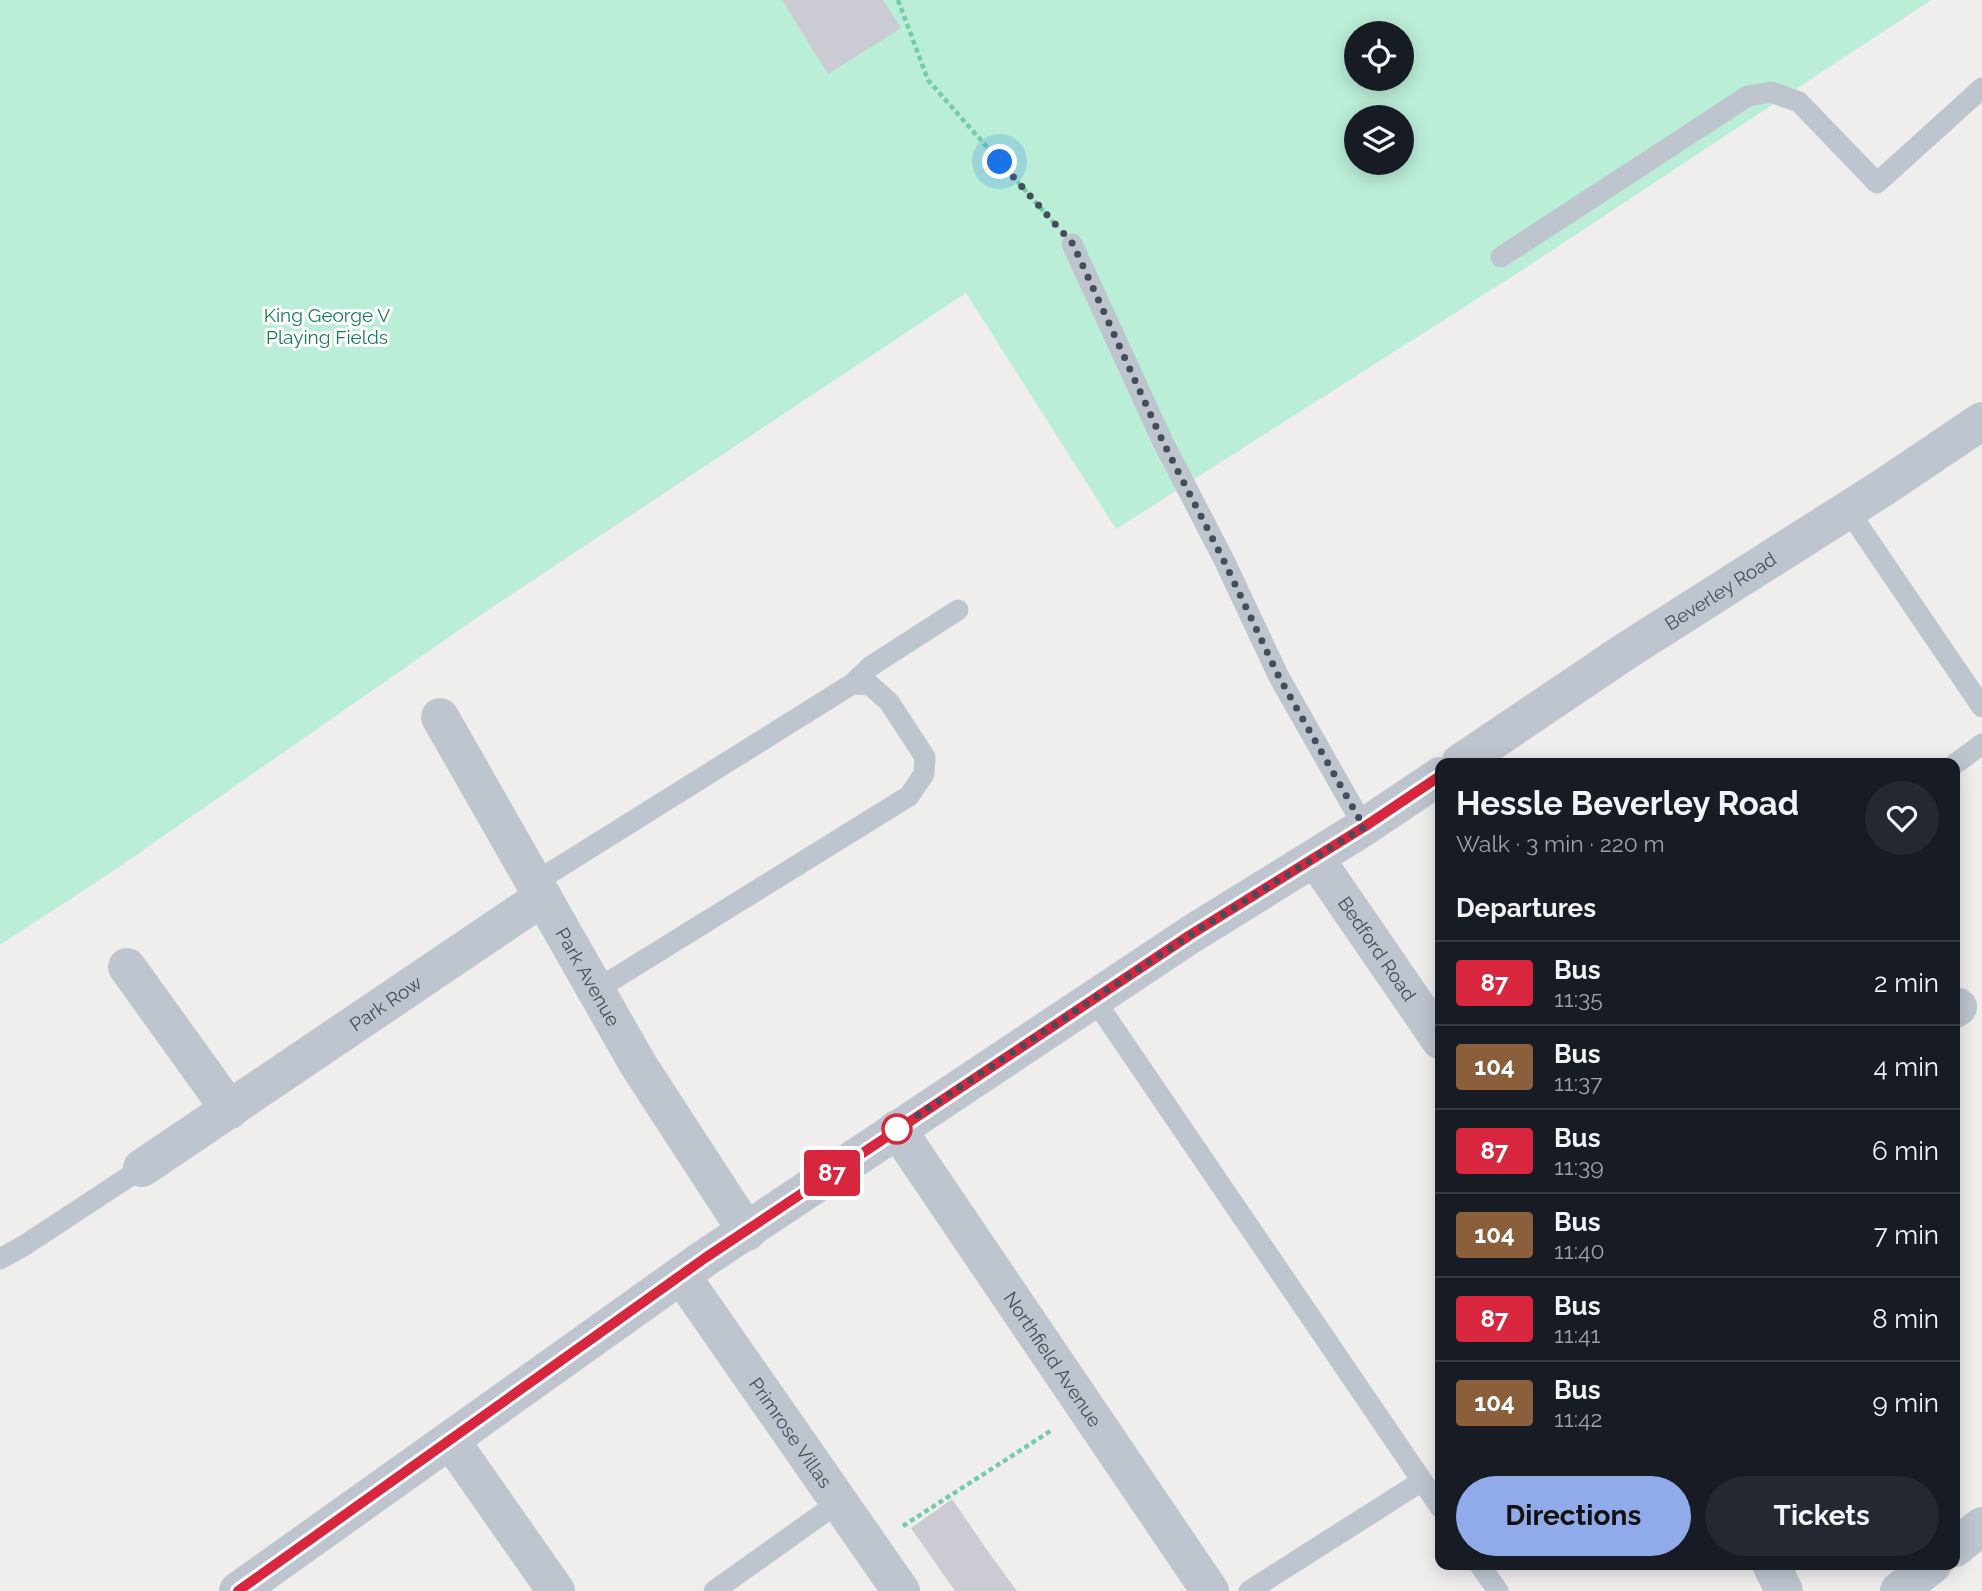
<!DOCTYPE html>
<html lang="en">
<head>
<meta charset="utf-8">
<style>
	:root { --surface:#171b24; --page:#242831; --text:#f1f3f6; --muted:#9ea1a6; --line:#363941; --accent:#91aaea }
	body { margin:0; font-family:Raleway,sans-serif; background:var(--page); color:var(--text); height:100vh; display:flex; flex-direction:column; font-size:26px; white-space:nowrap }
	* { box-sizing:border-box; margin:0 }
	p { font-size:23px; color:var(--muted) }
	.icon { flex:none; width:38px; height:38px; fill:none; stroke:currentColor; stroke-width:2; stroke-linecap:round; stroke-linejoin:round }
	.map { position:relative; flex:1; overflow:hidden }
	.drawer { position:absolute; left:1435px; top:758px; width:525px; height:812px; display:flex; flex-direction:column; background:var(--surface); border-radius:14px; box-shadow:0 4px 18px #0003 }
	.drawer>* { flex:none }
	.badge { padding:0 14px; border-radius:5px; font-size:24px; line-height:46px }
	.tools { position:absolute; left:1344px; top:21px; display:grid; gap:14px }
	.tools a { display:grid; place-items:center; width:70px; height:70px; border-radius:50%; background:var(--surface); box-shadow:0 4px 18px #0003; font-size:35px }
	.you { position:absolute; width:35px; height:35px; margin:-18px; border:5px solid #fff; border-radius:50%; background:#1a73e8; box-shadow:0 0 0 10px #1a73e833 }
	.map>.badge { position:absolute; translate:-50% -50%; box-shadow:0 0 0 4px #fff }
	h2 { padding:0 21px; font-size:26px; line-height:63px }
	.round { display:grid; place-items:center; flex:none; width:74px; height:74px; border-radius:37px; background:var(--page) }
	.overview { display:flex; align-items:center; justify-content:space-between; height:119px; padding:0 21px }
	h1 { font-size:33px; font-weight:700; line-height:52px }
	.cta { display:flex; gap:14px; margin-top:auto; padding:14px 21px }
	.cta a { flex:1; height:80px; border-radius:42px; background:var(--accent); color:#111; font-size:28px; font-weight:700; line-height:80px; text-align:center }
	.cta a+a { background:var(--page); color:var(--text) }
	ul { padding:0; list-style:none }
	li { display:flex; align-items:center; gap:21px; height:84px; padding:0 21px; border-top:2px solid var(--line) }
	li div { flex:1 }
	li b { display:block; font-size:26px }
	li em { font-style:normal }
	li .badge { min-width:77px; font-weight:700; text-align:center }
	.map>svg:first-child { display:block }
	.green { fill:#bbeed7; fill-rule:evenodd }
	.building { fill:#cacbd3 }
	.lines { fill:none; stroke-linecap:round; stroke-linejoin:round }
	.path { stroke:#74cbae; stroke-width:4.5; stroke-dasharray:5 3.5; stroke-linecap:butt }
	.service { stroke:#bec5cf; stroke-width:21 }
	.minor { stroke:#bec5cf; stroke-width:38 }
	.tertiary { stroke:#bec5cf; stroke-width:38 }
	.line-casing { stroke:#fff; stroke-width:16 }
	.line { stroke:#d7263d; stroke-width:10 }
	.walk { stroke:#464d5a; stroke-width:7; stroke-dasharray:0 12.6 }
	.stop-dot { fill:#fff; stroke:#d7263d; stroke-width:3.5 }
	.labels { text-anchor:middle; dominant-baseline:central; stroke-width:6; stroke-linejoin:round; paint-order:stroke }
	.park-label { font-size:19px; fill:#177b58; stroke:#fff }
	.street-label { font-size:19px; fill:#464d5a; stroke:#fff }
</style>
</head>
<body>
<div class="map">
<svg width="1982" height="1591" viewBox="0 0 1982 1591">
	<rect width="100%" height="100%" fill="#f0eded"/>
	<path class="green" d="M0,0H1931L1513,276L1116,529L966,293L485,612L119,867L0,945ZM1356,33H1402V79H1356ZM1356,117H1402V163H1356Z"/>
	<g class="building">
		<polygon points="782,0 883,0 901,28 828,74"/>
		<polygon points="952,1499 989,1553 1017,1591 955,1591 948,1581 911,1528"/>
	</g>
	<g class="lines">
		<g class="path">
			<polyline points="898,0 928,80 1053,222"/>
			<polyline points="903,1526 1052,1430"/>
		</g>
		<g class="service">
			<polyline points="1072,244 1163,442 1224,560 1279,677 1364,827"/>
			<polyline points="1501,257 1748,96 1771,92 1799,102 1877,183 1982,88"/>
			<polyline points="1848,510 1982,707"/>
			<polyline points="852,684 871,666 958,610"/>
			<polyline points="1955,764 1982,744"/>
			<polyline points="534,883 852,684 870,685 889,702 925,757 924,774 909,796 596,990"/>
			<polyline points="1094,999 1440,1507"/>
			<polyline points="0,1259 25,1245 142,1168"/>
			<polyline points="1479,1564 1498,1591"/>
			<polyline points="714,1591 839,1502"/>
			<polyline points="1249,1591 1422,1481"/>
		</g>
		<g class="minor">
			<path id="s1" d="M440,717L639,1066L747,1232"/>
			<path id="s2" d="M1315,858L1440,1040"/>
			<polyline points="127,967 230,1110"/>
			<polyline points="1955,1009 1958,1007"/>
			<path id="s3" d="M897,1129L1210,1591"/>
			<path id="s4" d="M142,1168L543,897"/>
			<path id="s5" d="M681,1275L901,1591"/>
			<polyline points="451,1441 556,1591"/>
			<polyline points="1955,1548 1982,1526"/>
			<polyline points="1771,1564 1784,1591"/>
			<polyline points="1899,1591 1933,1564"/>
		</g>
		<g class="tertiary">
			<path id="s6" d="M1460,763L1626,651L1884,487L1982,421"/>
			<polyline points="238,1591 705,1258 1190,935 1364,827 1440,776"/>
		</g>
	</g>
	<g class="lines">
		<defs>
			<polyline id="line" points="238,1591 705,1258 1190,935 1364,827 1440,776"/>
		</defs>
		<use href="#line" class="line-casing"/>
		<use href="#line" class="line"/>
		<polyline class="walk" points="897,1129 1190,935 1364,827 1279,677 1224,561 1163,442 1073,244 1000,162"/>
	</g>
	<circle class="stop-dot" cx="897" cy="1129" r="14"/>
	<g class="labels">
		<g class="park-label">
			<text x="327" y="315">King George V<tspan x="327" dy="22">Playing Fields</tspan></text>
		</g>
		<g class="street-label">
			<text stroke="none"><textPath href="#s6" startOffset="312">Beverley Road</textPath></text>
			<text stroke="none"><textPath href="#s2" startOffset="110">Bedford Road</textPath></text>
			<text stroke="none"><textPath href="#s1" startOffset="299">Park Avenue</textPath></text>
			<text stroke="none"><textPath href="#s4" startOffset="294">Park Row</textPath></text>
			<text stroke="none"><textPath href="#s3" startOffset="278">Northfield Avenue</textPath></text>
			<text stroke="none"><textPath href="#s5" startOffset="192">Primrose Villas</textPath></text>
		</g>
	</g>
</svg>
<div class="tools">
<a><svg class="icon" aria-label="locate" viewBox="0 0 24 24"><circle cx="12" cy="12" r="6"/><path d="M12 2v4M12 18v4M2 12h4M18 12h4"/></svg></a>
<a><svg class="icon" aria-label="layers" viewBox="0 0 24 24"><path d="M12 4l9 5-9 5-9-5zM3 14l9 5 9-5"/></svg></a>
</div>
<div class="you" style="left:1000px;top:162px"></div>
<b class="badge" style="left:832px;top:1173px;background:#d7263d;color:#fff">87</b>
<section class="drawer">
<div class="overview"><div><h1>Hessle Beverley Road</h1><p>Walk · 3 min · 220 m</p></div><a class="round"><svg class="icon" aria-label="heart" viewBox="0 0 24 24"><path d="M12 20l-8-8c-3-5 5-10 8-4 3-6 11-1 8 4z"/></svg></a></div>
<h2>Departures</h2>
<ul>
<li><span class="badge" style="background:#d7263d;color:#fff">87</span><div><b>Bus</b><p>11:35</p></div><em>2 min</em></li>
<li><span class="badge" style="background:#8b5e3c;color:#fff">104</span><div><b>Bus</b><p>11:37</p></div><em>4 min</em></li>
<li><span class="badge" style="background:#d7263d;color:#fff">87</span><div><b>Bus</b><p>11:39</p></div><em>6 min</em></li>
<li><span class="badge" style="background:#8b5e3c;color:#fff">104</span><div><b>Bus</b><p>11:40</p></div><em>7 min</em></li>
<li><span class="badge" style="background:#d7263d;color:#fff">87</span><div><b>Bus</b><p>11:41</p></div><em>8 min</em></li>
<li><span class="badge" style="background:#8b5e3c;color:#fff">104</span><div><b>Bus</b><p>11:42</p></div><em>9 min</em></li>
</ul>
<div class="cta"><a>Directions</a><a>Tickets</a></div>
</section>
</div>
</body>
</html>
